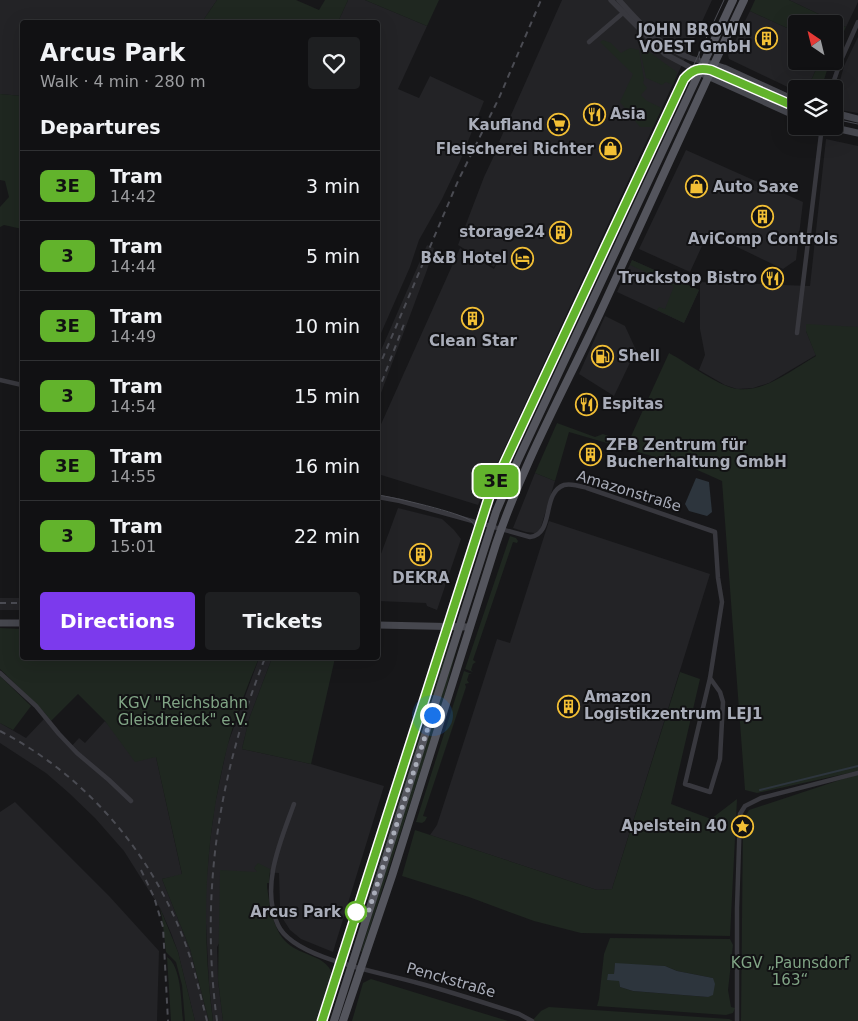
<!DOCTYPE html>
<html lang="en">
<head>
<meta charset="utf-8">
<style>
	:root { --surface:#111113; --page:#1e1f21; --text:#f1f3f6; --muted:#9c9da0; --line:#303133; --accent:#7c3aed }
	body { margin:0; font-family:"DejaVu Sans",sans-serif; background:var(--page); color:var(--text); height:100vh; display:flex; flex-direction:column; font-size:19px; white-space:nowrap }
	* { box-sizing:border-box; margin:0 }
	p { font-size:16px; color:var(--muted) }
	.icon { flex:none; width:28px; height:28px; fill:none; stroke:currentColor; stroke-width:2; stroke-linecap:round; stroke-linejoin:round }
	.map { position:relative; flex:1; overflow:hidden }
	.drawer { position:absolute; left:20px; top:20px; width:360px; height:640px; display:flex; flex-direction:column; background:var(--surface); border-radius:5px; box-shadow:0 5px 20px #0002,0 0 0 1px var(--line) }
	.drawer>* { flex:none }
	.badge { padding:0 10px; border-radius:8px; font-size:18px; line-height:32px }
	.needle { width:32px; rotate:325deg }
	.tools { position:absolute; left:788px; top:15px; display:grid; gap:10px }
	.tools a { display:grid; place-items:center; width:55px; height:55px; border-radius:5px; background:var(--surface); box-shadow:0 5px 20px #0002,0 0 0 1px var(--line); font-size:25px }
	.you { position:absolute; width:25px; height:25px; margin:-12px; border:4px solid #fff; border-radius:50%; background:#1a73e8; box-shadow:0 0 0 8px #1a73e833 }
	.map>.badge { position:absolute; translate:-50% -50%; box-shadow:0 0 0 2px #fff }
	h2 { padding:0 20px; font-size:19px; line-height:45px }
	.round { display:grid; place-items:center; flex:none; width:52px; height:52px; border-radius:5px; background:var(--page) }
	.summary { display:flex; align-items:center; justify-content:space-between; height:85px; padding:0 20px }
	h1 { font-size:24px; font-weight:700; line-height:38px }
	.action { display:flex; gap:10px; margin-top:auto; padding:10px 20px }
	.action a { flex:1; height:58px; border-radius:5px; background:var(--accent); color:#fff; font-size:20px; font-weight:700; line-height:58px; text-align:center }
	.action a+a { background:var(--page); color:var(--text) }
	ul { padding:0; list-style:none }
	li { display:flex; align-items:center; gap:15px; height:70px; padding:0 20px; border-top:1px solid var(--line) }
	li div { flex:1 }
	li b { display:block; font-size:19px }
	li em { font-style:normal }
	li .badge { min-width:55px; font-weight:700; text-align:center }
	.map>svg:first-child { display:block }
	.built { fill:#232326 }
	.green { fill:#1f2720; fill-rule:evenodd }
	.water { fill:#2d353d }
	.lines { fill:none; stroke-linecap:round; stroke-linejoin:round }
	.stream { stroke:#2d353d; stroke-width:2 }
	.minor { stroke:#38383e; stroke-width:4.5 }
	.tertiary { stroke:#38383e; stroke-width:5.5 }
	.secondary { stroke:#46474e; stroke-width:7 }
	.primary { stroke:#54555d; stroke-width:8 }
	.tram { stroke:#4b4c53; stroke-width:1 }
	.rail { stroke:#4b4c53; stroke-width:2; stroke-dasharray:6 5; stroke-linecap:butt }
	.line-casing { stroke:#fff; stroke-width:11 }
	.line { stroke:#62b32c; stroke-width:8 }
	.walk { stroke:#a9adb9; stroke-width:5; stroke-dasharray:0 9 }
	.stop-dot { fill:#fff; stroke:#62b32c; stroke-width:2.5 }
	.labels { text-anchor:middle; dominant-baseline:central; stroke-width:4; stroke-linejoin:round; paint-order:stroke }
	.poi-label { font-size:15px; font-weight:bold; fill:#a9adb9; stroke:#121214; text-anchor:end }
	.street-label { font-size:15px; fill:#a9adb9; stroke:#121214 }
	.park-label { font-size:15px; fill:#80a485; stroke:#121214 }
	.stop-label { font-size:15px; font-weight:bold; fill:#a9adb9; stroke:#121214; text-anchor:end }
</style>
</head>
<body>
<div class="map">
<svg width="858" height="1021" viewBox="0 0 858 1021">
	<rect width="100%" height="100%" fill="#171719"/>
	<g class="built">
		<polygon points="0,0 217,0 202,22 22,22 22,96 0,94"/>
		<polygon points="348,0 365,0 427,26 398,89 419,98 430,76 484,101 461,159 442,199 419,240 410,267 378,340 378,22 338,22"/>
		<polygon points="562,0 712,0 478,505 378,474 378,431 460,248 494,269 504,249 494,267 458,245 484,177 500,143 523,152 499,142"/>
		<polygon points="789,0 858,0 858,2 846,27"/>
		<polygon points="750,11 796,32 796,61 820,61 807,89 796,89 796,91 729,59 728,55"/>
		<polygon points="858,37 858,113 834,109 834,102 844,66"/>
		<polygon points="826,139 858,146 858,327 806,331 816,355 769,383 753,388 737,389 725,385 699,370 705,355 700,329 700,282 810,286"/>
		<polygon points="686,150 803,202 796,260 783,269 708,233 690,272 639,249"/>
		<polygon points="427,245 434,248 427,270 378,401 378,357"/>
		<polygon points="632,260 699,290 684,323 617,292"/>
		<polygon points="605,316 625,326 636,350 614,396 579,374"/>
		<polygon points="535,473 555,481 540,530 535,533 526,532 513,528"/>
		<polygon points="398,508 442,519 454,530 461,539 437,610 427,606 426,603 378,601 378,562"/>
		<polygon points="549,521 710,574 612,889 597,890 430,835 437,825 497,639 510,643"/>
		<rect x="0" y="598" width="22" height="12"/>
		<polygon points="259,658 272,658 249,719 242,749 311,764 384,786 333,952 301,939 290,930 283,919 280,907 279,873 258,872 217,947 218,980 223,1021 213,1021 209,985 206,924 206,886 210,841 215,804 227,746"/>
		<polygon points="44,719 70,748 79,738 85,743 105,721 121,740 156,757 182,875 162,879 190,949 209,1021 195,1021 178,952 171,933 160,908 124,851 95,818 69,793 46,773 0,743 0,723 26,738"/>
		<polygon points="15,802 109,896 159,951 157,1021 0,1021 0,812"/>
	</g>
	<g class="green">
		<polygon points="217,0 296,0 319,10 325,0 348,0 338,22 202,22"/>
		<polygon points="365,0 439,0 427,26"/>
		<polygon points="755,0 789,0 846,27 834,52 834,24 796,24 796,32 750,11"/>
		<polygon points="603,40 611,43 621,53 630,48 639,50 644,80 643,83 647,88 641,95 647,101 662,108 653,127 640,127 620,102 633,74 600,42"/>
		<polygon points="640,49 645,49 677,72 673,85 666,82 662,85 646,78"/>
		<polygon points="820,61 830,61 821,89 807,89"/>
		<polygon points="0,94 22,96 22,229 4,225 0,227 0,207 9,197 5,181 0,180"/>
		<polygon points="632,260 670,277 669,281 672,283 674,279 699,290 684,323 657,310 659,307 665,309 674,286 649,276 650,274 630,265"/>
		<path d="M806,324L858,327V771L757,793L745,790L722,481L693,468L569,432L555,481L535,473L557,423L595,437L603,434L628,443L669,353C686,362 721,388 738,389C766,392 793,369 816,356L806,331Z"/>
		<polygon points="510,536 516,538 518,541 517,543 513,542 473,660 476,662 473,664 471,670 473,672 465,669"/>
		<path d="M0,628L22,629V658H259C247,687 235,717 227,748C204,841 201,926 213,1021H209L190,949L162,879L182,874L156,757L135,762L105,721L78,694L51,721L44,712L0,669Z"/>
		<polygon points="443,634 358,903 355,902 438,644"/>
		<polygon points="449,635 450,646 368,899 365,899"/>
		<polygon points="460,636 441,708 362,952 361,951 379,892 383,874"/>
		<polygon points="272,658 335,658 311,764 242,749 249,719"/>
		<polygon points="464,671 472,674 469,674 467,680 469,683 465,684 466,687 423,816 427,817 425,821 422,823 416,822"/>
		<polygon points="680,672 700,679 671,804 711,819 737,799 730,936 581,933 534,921 469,897 402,876 415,830 597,890 612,889"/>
		<polygon points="0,676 31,706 13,730 0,723"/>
		<polygon points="858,774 858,1021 741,1021 743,821 749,810"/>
		<path d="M258,863L270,869L269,883H267V887C270,906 273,934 291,946C305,956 325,956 332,973L316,1021H223L218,980L220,870L257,872L254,868Z"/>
		<polygon points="160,908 178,952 195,1021 185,1021 182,985 176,962 166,952 162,917"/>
		<path d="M610,938L730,939L733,945L728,990L731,1007L735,1008L733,1013L726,1015L597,1006L599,999L604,954ZM615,964L665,966L677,971L713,978L708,997L633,991L620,987L619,981L614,974Z"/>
		<path d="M167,957C182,967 181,1004 183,1021H171Z"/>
		<polygon points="371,979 508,1021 352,1021 363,983"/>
		<polygon points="549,1007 729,1019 733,1021 532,1021 541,1011"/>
	</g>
	<g class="water">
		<polygon points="696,478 709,482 712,512 707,516 689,511 685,504"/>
		<polygon points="615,963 665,966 677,971 713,978 715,984 713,995 708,997 633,991 620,987 619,981 607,980 608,974 614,974"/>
	</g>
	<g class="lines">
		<polyline class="stream" points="760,790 858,766"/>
		<g class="minor">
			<polyline points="589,42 624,12"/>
			<polyline points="831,89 841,60 858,22"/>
			<polyline points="797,333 822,126"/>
			<polyline points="0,380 22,385"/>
			<path d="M378,497L400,501L530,537C555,534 541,493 564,485C571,483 580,486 587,488L715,532L718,578L722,602L710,678L685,784L710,792L720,759L723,702L720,692L710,678"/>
			<polyline points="0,673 36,706 59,734 77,753 109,780 131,801"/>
			<path d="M294,804C281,840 260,886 278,925C293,959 384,973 418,983C452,992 485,1003 519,1014L532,1021"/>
			<polyline points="737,1021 737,908 740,814 745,806 761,798 858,773"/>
		</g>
		<g class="tertiary">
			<polyline points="611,0 665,54 699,72"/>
			<path d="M619,0C642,26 668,55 704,62"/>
		</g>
		<g class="secondary">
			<polyline points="704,62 724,68 796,101"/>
			<polyline points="699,72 796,116"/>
			<polyline points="834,113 858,119"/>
			<polyline points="826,126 858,133"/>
			<polyline points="0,623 22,623"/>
			<polyline points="378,625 470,627"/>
		</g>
		<g class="primary">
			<polyline points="334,1021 496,512 518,460 733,0"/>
			<path d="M343,1021L392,876L496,544C523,464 564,390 600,313C648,209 695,104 744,0"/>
		</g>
		<g class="tram">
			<path d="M699,52C698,61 703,67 711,72L796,110"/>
			<polyline points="834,119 858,124"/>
			<path d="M378,495C393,497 462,513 471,521C476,526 477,532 478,539"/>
			<polyline points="325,1021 493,495 724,0"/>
		</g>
		<g class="rail">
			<polyline points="378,369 458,181 499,98 541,0"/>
			<polyline points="378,392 404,324"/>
			<polyline points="0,603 22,603"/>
			<path d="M0,731C85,775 150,851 184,940C194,966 200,994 207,1021"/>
			<polyline points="141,870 154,897 163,927 168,1021"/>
			<path d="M217,1021C200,894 218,776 265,658"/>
		</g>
	</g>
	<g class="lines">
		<defs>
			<path id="line" d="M322,1021L490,494L684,79C692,70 699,67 711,70L796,107"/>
		</defs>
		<use href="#line" class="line-casing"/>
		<use href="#line" class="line"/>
		<polyline class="walk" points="356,912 367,916 432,715"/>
	</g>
	<defs>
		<symbol id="building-ring" viewBox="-11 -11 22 22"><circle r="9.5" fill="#121214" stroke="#f2bf35" stroke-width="1.5"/><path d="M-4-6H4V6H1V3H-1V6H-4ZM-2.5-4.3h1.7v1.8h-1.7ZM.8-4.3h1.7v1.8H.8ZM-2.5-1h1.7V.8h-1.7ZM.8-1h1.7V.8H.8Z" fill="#f2bf35"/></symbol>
		<symbol id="restaurant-ring" viewBox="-11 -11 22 22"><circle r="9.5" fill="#121214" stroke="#f2bf35" stroke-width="1.5"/><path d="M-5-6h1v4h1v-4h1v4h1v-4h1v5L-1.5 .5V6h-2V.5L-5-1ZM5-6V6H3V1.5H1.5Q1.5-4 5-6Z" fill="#f2bf35"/></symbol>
		<symbol id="supermarket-ring" viewBox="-11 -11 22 22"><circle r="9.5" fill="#121214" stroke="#f2bf35" stroke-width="1.5"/><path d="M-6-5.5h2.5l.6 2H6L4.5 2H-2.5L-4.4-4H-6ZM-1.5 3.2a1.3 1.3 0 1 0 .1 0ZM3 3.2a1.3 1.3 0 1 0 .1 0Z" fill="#f2bf35"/></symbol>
		<symbol id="shop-ring" viewBox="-11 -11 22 22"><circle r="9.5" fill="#121214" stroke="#f2bf35" stroke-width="1.5"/><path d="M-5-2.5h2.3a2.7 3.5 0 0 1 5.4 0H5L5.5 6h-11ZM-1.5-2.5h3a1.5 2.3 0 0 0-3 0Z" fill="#f2bf35"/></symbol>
		<symbol id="hotel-ring" viewBox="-11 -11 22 22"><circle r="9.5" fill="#121214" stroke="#f2bf35" stroke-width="1.5"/><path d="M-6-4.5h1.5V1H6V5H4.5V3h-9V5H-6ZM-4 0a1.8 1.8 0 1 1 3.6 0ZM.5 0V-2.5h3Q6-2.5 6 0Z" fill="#f2bf35"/></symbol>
		<symbol id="fuel-ring" viewBox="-11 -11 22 22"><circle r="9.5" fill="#121214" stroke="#f2bf35" stroke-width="1.5"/><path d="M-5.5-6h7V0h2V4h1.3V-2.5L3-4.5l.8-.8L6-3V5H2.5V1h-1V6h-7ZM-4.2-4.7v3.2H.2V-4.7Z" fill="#f2bf35"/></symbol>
		<symbol id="sight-ring" viewBox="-11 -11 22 22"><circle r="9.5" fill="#121214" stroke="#f2bf35" stroke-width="1.5"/><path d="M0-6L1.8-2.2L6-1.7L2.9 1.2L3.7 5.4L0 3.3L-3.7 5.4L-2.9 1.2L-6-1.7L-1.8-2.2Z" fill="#f2bf35"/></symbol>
	</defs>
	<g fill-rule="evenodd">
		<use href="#building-ring" x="754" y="26" width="25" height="25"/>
		<use href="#restaurant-ring" x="582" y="102" width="25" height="25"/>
		<use href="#supermarket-ring" x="546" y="112" width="25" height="25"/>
		<use href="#shop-ring" x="598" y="136" width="25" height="25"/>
		<use href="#shop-ring" x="684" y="174" width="25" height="25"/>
		<use href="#building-ring" x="750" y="204" width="25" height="25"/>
		<use href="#building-ring" x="548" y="220" width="25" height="25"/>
		<use href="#hotel-ring" x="510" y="246" width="25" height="25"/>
		<use href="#restaurant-ring" x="760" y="266" width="25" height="25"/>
		<use href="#building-ring" x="460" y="306" width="25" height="25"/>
		<use href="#fuel-ring" x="590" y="344" width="25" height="25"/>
		<use href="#restaurant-ring" x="574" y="392" width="25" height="25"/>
		<use href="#building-ring" x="578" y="442" width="25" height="25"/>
		<use href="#building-ring" x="408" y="542" width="25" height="25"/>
		<use href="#building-ring" x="556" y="694" width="25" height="25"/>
		<use href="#sight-ring" x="730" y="814" width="25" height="25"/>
	</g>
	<circle class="stop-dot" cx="356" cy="912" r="10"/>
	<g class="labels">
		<g class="poi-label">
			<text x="751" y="30">JOHN BROWN<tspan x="751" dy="17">VOEST GmbH</tspan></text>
			<text x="610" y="114" text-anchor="start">Asia</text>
			<text x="543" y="125">Kaufland</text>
			<text x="594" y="149">Fleischerei Richter</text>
			<text x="713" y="187" text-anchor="start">Auto Saxe</text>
			<text x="545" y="232">storage24</text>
			<text x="763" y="239" text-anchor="middle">AviComp Controls</text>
			<text x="507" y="258">B&amp;B Hotel</text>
			<text x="757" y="278">Truckstop Bistro</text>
			<text x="473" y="341" text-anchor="middle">Clean Star</text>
			<text x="618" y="356" text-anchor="start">Shell</text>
			<text x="602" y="404" text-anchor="start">Espitas</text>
			<text x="606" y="445" text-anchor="start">ZFB Zentrum für<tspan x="606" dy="17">Bucherhaltung GmbH</tspan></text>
			<text x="421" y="578" text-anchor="middle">DEKRA</text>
			<text x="584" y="697" text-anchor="start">Amazon<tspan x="584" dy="17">Logistikzentrum LEJ1</tspan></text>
			<text x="727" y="826">Apelstein 40</text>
		</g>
		<g class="street-label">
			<text transform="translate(629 491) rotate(17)">Amazonstraße</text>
			<text transform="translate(451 980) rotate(16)">Penckstraße</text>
		</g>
		<g class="park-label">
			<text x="183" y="703">KGV "Reichsbahn<tspan x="183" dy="17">Gleisdreieck" e.V.</tspan></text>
			<text x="790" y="963">KGV „Paunsdorf<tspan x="790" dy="17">163“</tspan></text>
		</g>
		<g class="stop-label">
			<text x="341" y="912">Arcus Park</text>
		</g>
	</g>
</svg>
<div class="tools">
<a><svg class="needle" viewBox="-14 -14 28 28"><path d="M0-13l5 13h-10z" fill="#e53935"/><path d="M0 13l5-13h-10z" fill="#9c9da0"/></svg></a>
<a><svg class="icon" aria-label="layers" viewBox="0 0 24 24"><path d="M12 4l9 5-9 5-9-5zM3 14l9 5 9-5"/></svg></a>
</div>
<div class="you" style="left:432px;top:715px"></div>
<b class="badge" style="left:496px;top:481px;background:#62b32c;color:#111">3E</b>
<section class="drawer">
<div class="summary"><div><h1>Arcus Park</h1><p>Walk · 4 min · 280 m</p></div><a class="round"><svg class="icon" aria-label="heart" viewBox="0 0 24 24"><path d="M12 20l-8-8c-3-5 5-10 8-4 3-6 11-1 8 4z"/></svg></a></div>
<h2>Departures</h2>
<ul>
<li><span class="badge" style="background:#62b32c;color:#111">3E</span><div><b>Tram</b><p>14:42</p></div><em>3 min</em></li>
<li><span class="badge" style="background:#62b32c;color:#111">3</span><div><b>Tram</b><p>14:44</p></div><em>5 min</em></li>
<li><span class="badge" style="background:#62b32c;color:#111">3E</span><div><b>Tram</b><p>14:49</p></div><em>10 min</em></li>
<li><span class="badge" style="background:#62b32c;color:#111">3</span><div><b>Tram</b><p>14:54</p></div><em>15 min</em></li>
<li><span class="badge" style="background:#62b32c;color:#111">3E</span><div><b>Tram</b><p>14:55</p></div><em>16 min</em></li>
<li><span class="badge" style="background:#62b32c;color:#111">3</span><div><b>Tram</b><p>15:01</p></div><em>22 min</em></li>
</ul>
<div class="action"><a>Directions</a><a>Tickets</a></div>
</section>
</div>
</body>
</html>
